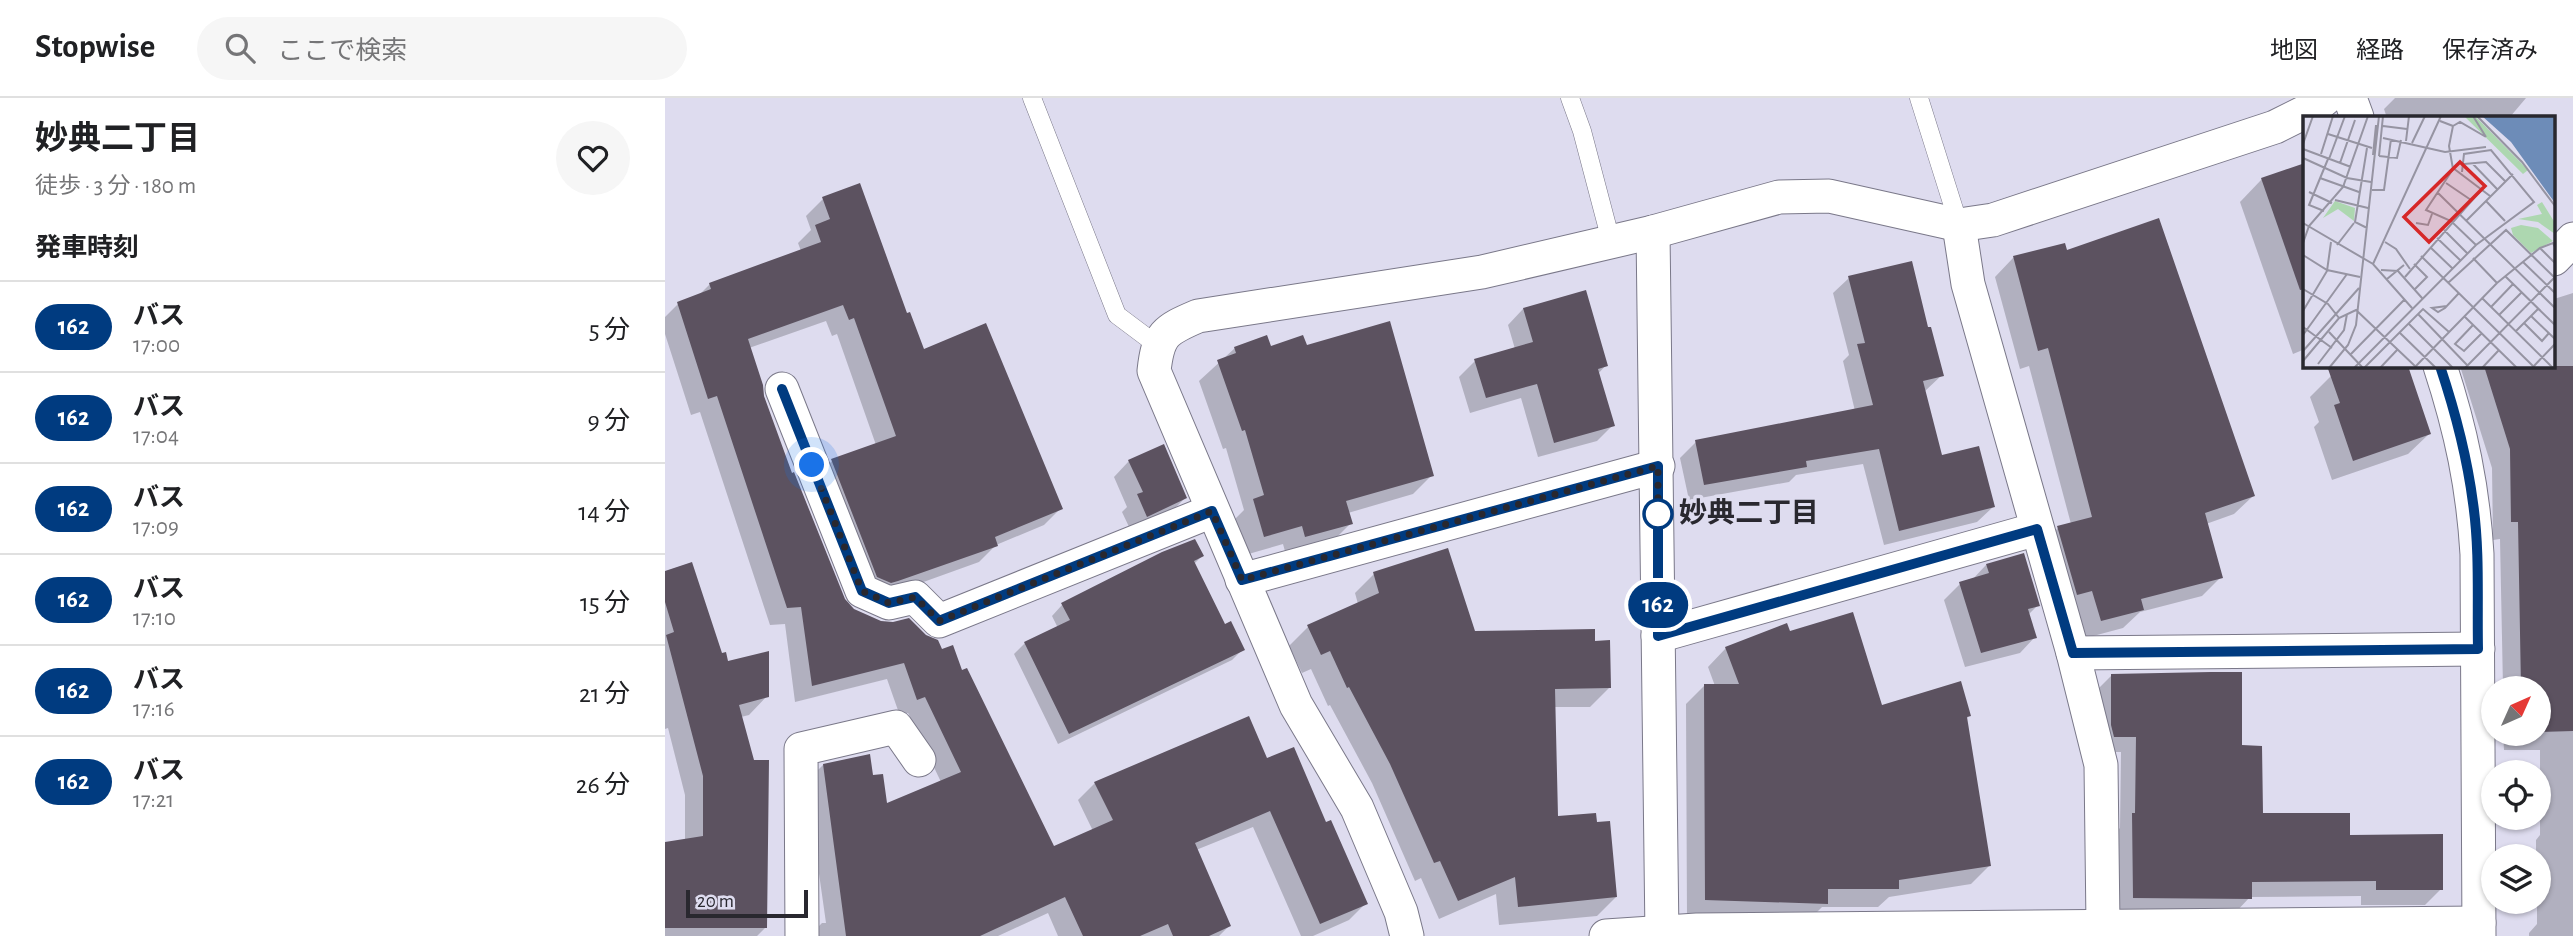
<!DOCTYPE html>
<html lang="ja">
<head>
<meta charset="utf-8">
<style>
	:root { --surface:#fff; --page:#f6f6f6; --text:#202124; --muted:#757577; --line:#e0e0e0 }
	body { margin:0; font-family:"Alegreya Sans","Noto Sans JP",sans-serif; background:var(--page); color:var(--text); height:100vh; display:flex; flex-direction:column; font-size:26px; white-space:nowrap }
	* { box-sizing:border-box; margin:0 }
	p { font-size:23px; color:var(--muted) }
	.icon { flex:none; width:38px; height:38px; fill:none; stroke:currentColor; stroke-width:2; stroke-linecap:round; stroke-linejoin:round }
	.map { position:relative; flex:1; overflow:hidden }
	.sheet { display:flex; flex-direction:column; background:var(--surface); width:665px }
	.sheet>* { flex:none }
	.badge { padding:0 14px; border-radius:23px; font-size:24px; line-height:46px }
	.needle { width:46px; rotate:45deg }
	.controls { position:absolute; left:1816px; top:578px; display:grid; gap:14px }
	.controls a { display:grid; place-items:center; width:70px; height:70px; border-radius:50%; background:var(--surface); box-shadow:0 2px 5px #0004; font-size:35px }
	.scale { position:absolute; left:21px; bottom:18px; width:122px; box-sizing:border-box; padding-left:7px; border:4px solid #29282f; border-top:0; font-size:19px; line-height:24px; white-space:nowrap; color:#29282f; -webkit-text-stroke:5px #dedcef; paint-order:stroke }
	.you { position:absolute; width:35px; height:35px; margin:-18px; border:5px solid #fff; border-radius:50%; background:#1a73e8; box-shadow:0 0 0 10px #1a73e833 }
	.map>.badge { position:absolute; translate:-50% -50%; box-shadow:0 0 0 4px #fff }
	h2 { padding:0 35px; font-size:26px; line-height:63px }
	.round { display:grid; place-items:center; flex:none; width:74px; height:74px; border-radius:37px; background:var(--page) }
	.overview { display:flex; align-items:center; justify-content:space-between; height:119px; padding:0 35px }
	h1 { font-size:33px; font-weight:700; line-height:52px }
	ul { padding:0; list-style:none }
	li { display:flex; align-items:center; gap:21px; height:91px; padding:0 35px; border-top:2px solid var(--line) }
	li div { flex:1 }
	li b { display:block; font-size:26px }
	li em { font-style:normal }
	li .badge { min-width:77px; font-weight:700; text-align:center }
	header { display:flex; align-items:center; gap:42px; box-sizing:border-box; height:98px; padding:0 35px; background:var(--surface); border-bottom:2px solid var(--line) }
	header strong { font-size:33px }
	nav { display:flex; gap:38px; margin-inline-start:auto; font-size:24px }
	.search { width:490px; height:63px; background:var(--page); display:flex; align-items:center; gap:18px; box-sizing:border-box; padding:0 24px; border-radius:38px; color:var(--muted); font-size:26px }
	main { display:flex; flex:1; min-height:0 }
	.map>svg:first-child { display:block }
	.shadow { fill:#0003 }
	.building { fill:#5c5260 }
	.lines { fill:none; stroke-linecap:round; stroke-linejoin:round }
	.service-casing { stroke:#7a7889; stroke-width:19 }
	.minor-casing { stroke:#7a7889; stroke-width:35 }
	.service { stroke:#fff; stroke-width:18 }
	.minor { stroke:#fff; stroke-width:33 }
	.line-casing { stroke:#fff; stroke-width:16 }
	.line { stroke:#003b80; stroke-width:10 }
	.walk { stroke:#29282f; stroke-width:7; stroke-dasharray:0 12.6 }
	.stop-dot { fill:#fff; stroke:#003b80; stroke-width:3.5 }
	.labels { text-anchor:middle; dominant-baseline:central; stroke-width:7; stroke-linejoin:round; paint-order:stroke }
	.stop-label { font-size:28px; font-weight:bold; fill:#29282f; stroke:#dedcef; text-anchor:start }
	.inset-road { fill:none; stroke:#9694a2; stroke-width:2 }
	.view { fill:#d62828; fill-opacity:0.15; stroke:#d62828; stroke-width:3.5 }
	.inset-edge { fill:none; stroke:#29282f; stroke-width:3.5 }
</style>
</head>
<body>
<header>
<strong>Stopwise</strong>
<div class="search"><svg class="icon" aria-label="search" viewBox="0 0 24 24"><circle cx="10" cy="10" r="6"/><path d="M15 15l6 6"/></svg>ここで検索</div>
<nav><a>地図</a><a>経路</a><a>保存済み</a></nav>
</header>
<main>
<section class="sheet">
<div class="overview"><div><h1>妙典二丁目</h1><p>徒歩 · 3 分 · 180 m</p></div><a class="round"><svg class="icon" aria-label="heart" viewBox="0 0 24 24"><path d="M12 20l-8-8c-3-5 5-10 8-4 3-6 11-1 8 4z"/></svg></a></div>
<h2>発車時刻</h2>
<ul>
<li><span class="badge" style="background:#003b80;color:#fff">162</span><div><b>バス</b><p>17:00</p></div><em>5 分</em></li>
<li><span class="badge" style="background:#003b80;color:#fff">162</span><div><b>バス</b><p>17:04</p></div><em>9 分</em></li>
<li><span class="badge" style="background:#003b80;color:#fff">162</span><div><b>バス</b><p>17:09</p></div><em>14 分</em></li>
<li><span class="badge" style="background:#003b80;color:#fff">162</span><div><b>バス</b><p>17:10</p></div><em>15 分</em></li>
<li><span class="badge" style="background:#003b80;color:#fff">162</span><div><b>バス</b><p>17:16</p></div><em>21 分</em></li>
<li><span class="badge" style="background:#003b80;color:#fff">162</span><div><b>バス</b><p>17:21</p></div><em>26 分</em></li>
</ul>
</section>
<div class="map">
<svg width="1908" height="838" viewBox="0 0 1908 838">
	<rect width="100%" height="100%" fill="#dedcef"/>
	<g class="shadow">
		<polygon points="1730,0 1861,0 1845,19 1719,19 1721,17 1719,11"/>
		<polygon points="1640,66 1640,251 1628,256 1575,104 1597,81"/>
		<polygon points="194,88 241,217 258,253 396,410 379,427 331,447 314,464 214,500 150,380 167,363 211,347 172,236 167,238 161,223 84,250 97,298 126,377 178,502 188,512 277,553 296,575 388,751 428,733 413,702 430,685 601,662 660,726 701,805 684,822 648,838 636,838 588,729 531,752 564,828 554,838 393,838 383,815 333,838 144,838 157,825 161,825 141,684 158,667 207,679 220,707 276,684 243,615 235,618 222,581 130,604 120,526 105,527 35,314 26,317 0,236 0,219 13,206 33,198 45,186 136,153 133,145 146,132 141,118 158,101"/>
		<polygon points="1399,147 1401,154 1588,398 1569,416 1541,426 1556,479 1537,498 1475,514 1458,530 1417,541 1374,449 1393,430 1406,426 1364,268 1355,271 1330,179 1348,160"/>
		<polygon points="1184,180 1262,232 1277,277 1259,294 1276,359 1328,409 1312,424 1219,447 1198,366 1131,377 1124,384 1024,402 1015,360 1031,344 1190,313 1178,263 1184,257 1168,195"/>
		<polygon points="920,194 941,267 933,276 948,327 932,343 873,359 856,300 805,315 794,279 810,263 850,251 843,227 858,211"/>
		<polygon points="1908,195 1908,838 1864,838 1864,835 1872,826 1872,803 1874,803 1874,758 1871,758 1871,742 1875,737 1875,652 1839,652 1838,635 1874,635 1874,590 1838,590 1835,441 1828,442 1827,370 1795,268 1889,268 1889,201"/>
		<polygon points="640,249 767,377 748,396 683,415 686,425 667,444 621,457 618,446 580,457 570,421 579,412 561,350 558,351 534,283 570,250"/>
		<polygon points="1700,268 1741,268 1764,336 1743,356 1667,382 1649,329 1654,324 1645,299 1666,278"/>
		<polygon points="464,363 520,400 504,416 466,433 457,414 462,409 449,379"/>
		<polygon points="537,458 529,466 559,528 578,551 567,562 393,646 349,556 360,545 393,530 387,518 397,507"/>
		<polygon points="1321,467 1373,507 1363,517 1370,539 1355,555 1300,569 1279,502 1295,486 1306,483"/>
		<polygon points="0,475 62,565 102,598 84,617 76,619 100,830 92,838 0,838 0,746 20,743 20,697 3,630 0,631"/>
		<polygon points="709,476 809,535 929,545 944,590 925,609 889,609 891,720 951,799 932,818 834,827 831,796 774,821 756,780 750,783 707,685 665,607 663,608 646,571 637,575 624,548 643,529 693,506 690,495"/>
		<polygon points="1124,535 1215,610 1305,617 1300,622 1325,767 1306,786 1224,799 1213,809 1157,809 1142,824 1022,820 1021,606 1039,588 1050,588 1043,569 1061,550"/>
		<polygon points="1446,578 1576,649 1596,717 1683,739 1776,791 1760,807 1696,807 1696,798 1585,799 1569,816 1453,824 1452,733 1455,730 1456,654 1433,654 1430,594"/>
	</g>
	<g class="building">
		<polygon points="1640,65 1640,191 1635,192 1596,80"/>
		<polygon points="195,85 242,215 245,214 259,251 321,225 398,411 330,439 333,448 233,483 226,485 212,479 166,361 231,338 189,220 184,222 178,207 83,241 98,287 99,298 127,375 129,374 180,501 189,511 216,523 228,524 244,520 261,537 273,542 277,551 288,547 297,572 302,570 389,748 448,722 429,684 584,618 602,660 629,649 661,724 666,722 703,806 655,826 605,713 530,745 566,828 544,838 508,838 503,826 475,838 418,838 400,799 315,838 181,838 158,666 205,656 208,677 218,676 222,705 296,674 260,599 252,602 239,565 147,588 136,509 122,510 52,298 43,301 12,204 46,191 44,185 156,144 150,127 165,121 157,99"/>
		<polygon points="1494,120 1590,398 1540,415 1558,480 1476,501 1479,512 1436,523 1427,493 1412,497 1392,428 1427,419 1383,250 1373,253 1348,158 1400,145 1402,152"/>
		<polygon points="1247,163 1263,229 1266,229 1279,278 1258,283 1277,357 1314,348 1330,409 1234,433 1214,351 1141,363 1142,369 1039,387 1030,342 1208,307 1192,246 1200,245 1183,178"/>
		<polygon points="921,192 943,268 933,271 950,328 889,345 872,286 821,300 809,261 868,244 858,210"/>
		<polygon points="725,223 769,378 681,403 688,426 640,439 637,428 599,439 588,401 599,397 580,332 577,333 552,262 571,255 569,249 602,237 606,248 638,237 642,247"/>
		<polygon points="1662,268 1743,268 1766,336 1688,363 1669,307 1675,305"/>
		<polygon points="1819,268 1908,268 1908,633 1874,634 1874,590 1856,590 1853,424 1846,424 1845,351"/>
		<polygon points="499,346 522,400 482,419 472,396 478,394 463,362"/>
		<polygon points="530,441 539,458 529,463 560,526 566,523 580,552 404,636 359,544 405,522 396,505 497,454"/>
		<polygon points="783,450 810,533 930,531 930,543 945,542 946,590 890,591 893,718 931,715 932,724 945,723 952,799 853,809 850,779 793,803 775,763 769,765 725,666 684,589 682,590 665,553 656,557 642,527 714,495 708,474"/>
		<polygon points="1359,455 1375,508 1363,511 1372,540 1316,555 1294,484 1324,475 1321,466"/>
		<polygon points="27,464 57,555 61,554 63,563 104,553 104,599 74,607 89,662 104,662 102,830 0,830 0,744 38,738 38,678 1,537 9,534 0,504 0,473"/>
		<polygon points="1188,514 1217,607 1296,583 1306,618 1302,619 1326,768 1234,782 1234,791 1163,791 1163,806 1040,802 1039,586 1074,586 1060,549 1122,525 1125,533"/>
		<polygon points="1546,574 1577,574 1577,647 1597,648 1598,715 1685,715 1685,737 1778,736 1778,792 1711,792 1711,783 1587,784 1587,801 1468,800 1467,715 1470,715 1471,639 1449,639 1446,627 1446,576"/>
	</g>
	<g class="lines">
		<defs>
			<g id="service">
				<polyline points="367,0 452,217 492,247"/>
				<polyline points="905,0 917,33 946,143"/>
				<polyline points="1254,0 1294,127"/>
			</g>
			<g id="minor">
				<polyline points="1685,0 1692,19"/>
				<polyline points="1294,127 1303,186 1408,555 1436,667 1438,827"/>
				<polyline points="988,134 997,838"/>
				<polyline points="1889,161 1908,141"/>
				<path d="M1775,268C1796,332 1808,389 1812,456L1814,838"/>
				<polyline points="117,291 197,493 224,505 250,499 274,523 547,413"/>
				<polyline points="577,482 993,368"/>
				<polyline points="993,538 1372,431"/>
				<polyline points="1408,555 1813,551"/>
				<polyline points="137,838 136,651 231,629 254,662"/>
				<path d="M742,838L736,814L692,710L631,607L489,273C493,236 500,232 533,218L817,174L988,134L1114,99L1164,98L1294,127L1328,122L1610,29L1650,9L1661,0"/>
				<polyline points="941,838 1032,832 1814,825"/>
			</g>
		</defs>
		<use href="#service" class="service-casing"/>
		<use href="#minor" class="minor-casing"/>
		<use href="#service" class="service"/>
		<use href="#minor" class="minor"/>
	</g>
	<g class="lines">
		<defs>
			<path id="line" d="M117,291L197,493L224,505L250,499L274,523L547,413L577,482L993,368V538L1372,431L1408,555L1813,551C1812,503 1815,453 1808,405C1802,358 1790,313 1775,268"/>
		</defs>
		<use href="#line" class="line-casing"/>
		<use href="#line" class="line"/>
		<polyline class="walk" points="147,367 197,493 224,505 250,499 274,523 547,413 577,482 993,368 993,416"/>
	</g>
	<circle class="stop-dot" cx="993" cy="416" r="14"/>
	<g class="labels">
		<g class="stop-label">
			<text x="1014" y="416">妙典二丁目</text>
		</g>
	</g>
	<g transform="translate(1638 18)">
		<rect width="252" height="252" fill="#dedcef"/>
		<path d="M161,0H172L225,54L220,58ZM32,85L52,92L51,105L35,93L20,102ZM239,86L252,107V118L235,106L215,103L239,98L234,89ZM218,109L235,112L250,125L228,137L210,119L208,112Z" fill="#add7b0"/>
		<path d="M179,0H252V87L208,26Z" fill="#6d8cb8"/>
		<path class="inset-road" d="M170,0L183,21M174,0L219,46L252,90M137,5L150,10L146,30L150,53L123,94L148,105L173,129M80,10L104,13M150,10L157,6L183,21M25,18L69,32M80,22L142,36L183,31M103,25L106,0M109,27L122,0M0,28L10,0M64,32L52,106L64,112M0,33L48,51M18,38L30,0M70,39L73,9M76,40L80,0M76,40L94,42L98,24M0,42L44,62L68,66M26,43L42,0M37,47L52,4M169,47L194,73M161,48L183,46L202,65M150,52L187,80M17,62L56,76M143,67L168,84M69,74H81L88,23M6,76L29,87M134,76L252,192M32,84L65,92M183,85L202,105M21,95L6,89L25,43M163,105L210,58M0,107L70,148L109,192M113,107L125,109L129,98M141,114L164,137M134,122L157,144M82,126L93,133L107,153M0,127L6,110L40,71L65,0M34,129L51,107M127,131L149,152M237,132L252,147M0,139L24,154L57,161M118,140L232,252M170,142L194,167M220,146L252,177M70,148L138,0M111,148L124,161L112,173M78,154L95,155L119,182M202,160L252,209M102,161L179,73M84,163L101,149M145,167L203,114L252,162M0,173L25,188L36,202M179,182L250,252M144,190L129,192L135,196L142,192L156,177M188,191L210,168M0,195L24,155L28,126M115,198L164,249M196,199L219,176M161,200L214,252M228,200L252,223M221,207L239,225L246,217M106,208L150,252M170,209L152,228L161,235L179,217M0,211L29,232M213,215L235,193M26,216L60,252M97,217L133,252M0,219L44,158M0,235L56,172M47,239L101,184M0,245L36,202L53,194L113,251M15,248L41,214L44,198M26,252L45,229L53,209L76,0M51,252L173,129L231,86L188,34L161,38L159,56M61,252L120,193L146,216M77,252L95,233M111,252L194,167L237,132L250,127L252,131M162,252L251,162M179,252L196,234M229,252L252,228"/>
		<path class="view" d="M157,46L182,70L126,126L101,101Z"/>
		<rect width="252" height="252" class="inset-edge"/>
	</g>
</svg>
<div class="controls">
<a><svg class="needle" viewBox="-14 -14 28 28"><path d="M0-13l5 13h-10z" fill="#e53935"/><path d="M0 13l5-13h-10z" fill="#757577"/></svg></a>
<a><svg class="icon" aria-label="locate" viewBox="0 0 24 24"><circle cx="12" cy="12" r="6"/><path d="M12 2v4M12 18v4M2 12h4M18 12h4"/></svg></a>
<a><svg class="icon" aria-label="layers" viewBox="0 0 24 24"><path d="M12 4l9 5-9 5-9-5zM3 14l9 5 9-5"/></svg></a>
</div>
<div class="scale">20 m</div>
<div class="you" style="left:147px;top:367px"></div>
<b class="badge" style="left:993px;top:507px;background:#003b80;color:#fff">162</b>
</div>
</main>
</body>
</html>
